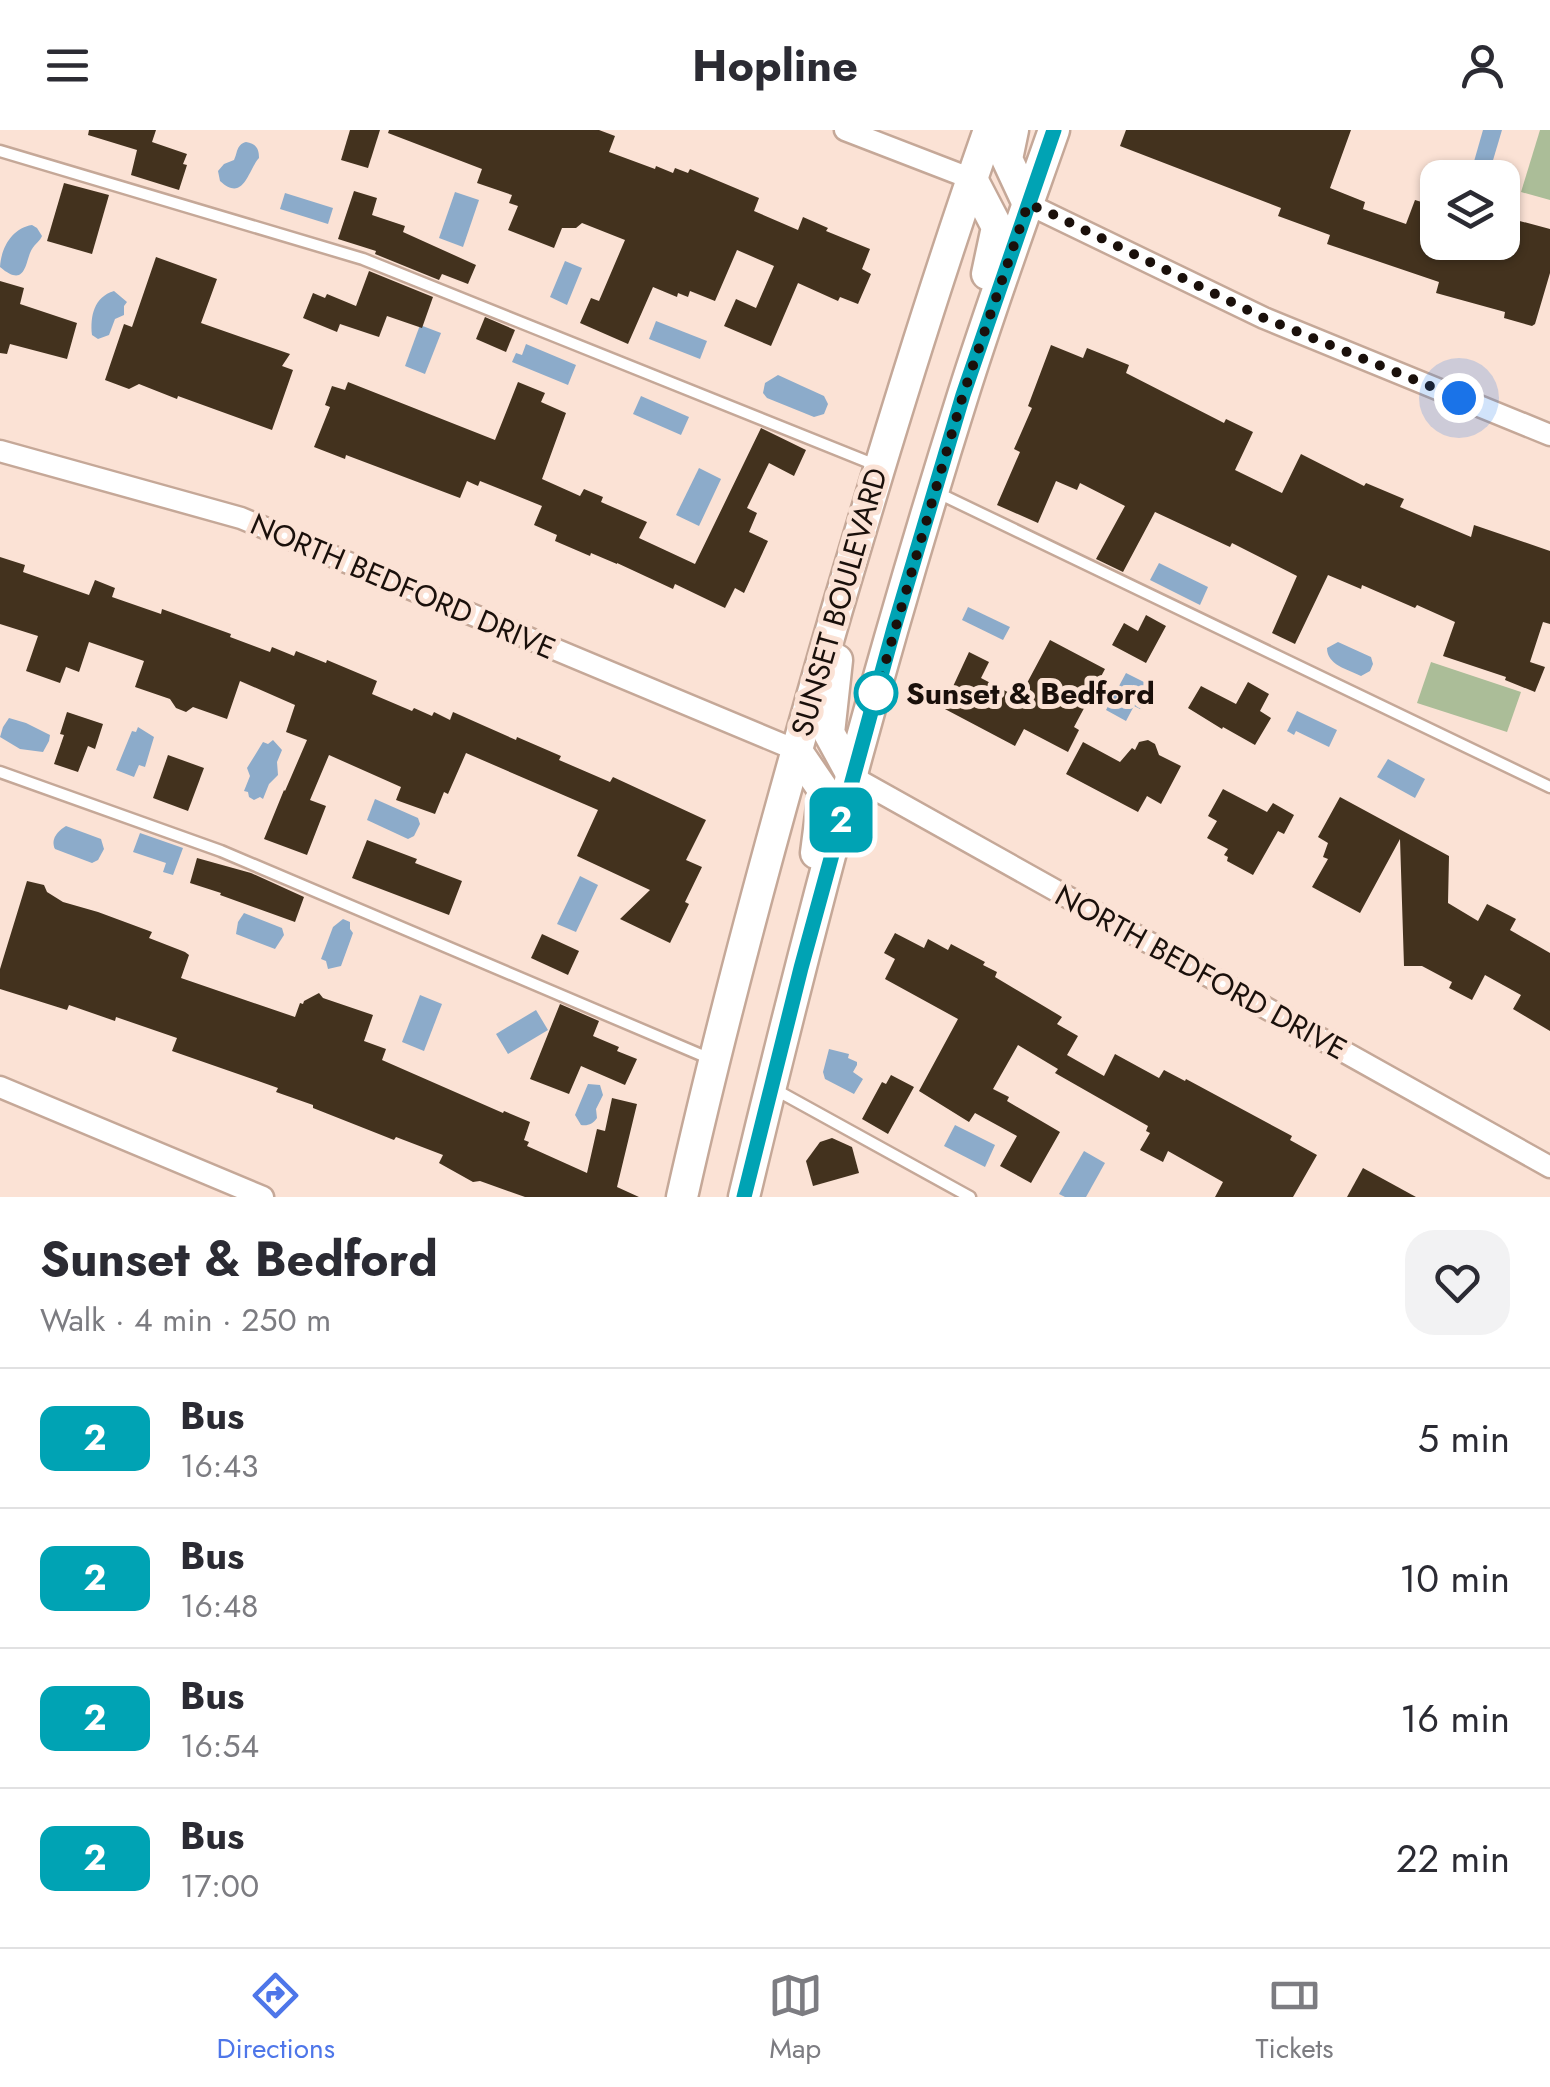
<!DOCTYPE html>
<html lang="en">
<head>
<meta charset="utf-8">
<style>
	:root { --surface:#fff; --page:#f2f2f3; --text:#2b2b33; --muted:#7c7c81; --line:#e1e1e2; --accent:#4e76e9 }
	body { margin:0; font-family:Jost,sans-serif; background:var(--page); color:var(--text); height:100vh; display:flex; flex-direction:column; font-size:38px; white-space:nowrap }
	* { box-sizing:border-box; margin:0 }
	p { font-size:32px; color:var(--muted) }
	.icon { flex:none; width:55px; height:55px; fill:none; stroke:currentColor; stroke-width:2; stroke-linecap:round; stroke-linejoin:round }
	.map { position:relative; height:1067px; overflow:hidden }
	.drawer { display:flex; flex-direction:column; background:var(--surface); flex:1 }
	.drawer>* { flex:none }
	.badge { padding:0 20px; border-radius:15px; font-size:35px; line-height:65px }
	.buttons { position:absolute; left:1420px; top:30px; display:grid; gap:20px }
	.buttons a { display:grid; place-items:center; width:100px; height:100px; border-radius:20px; background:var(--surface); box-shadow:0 2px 8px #0004; font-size:50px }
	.you { position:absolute; width:50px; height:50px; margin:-25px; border:8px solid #fff; border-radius:50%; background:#1a73e8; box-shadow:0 0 0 15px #1a73e833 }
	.map>.badge { position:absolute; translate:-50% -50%; box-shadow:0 0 0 5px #fff }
	.round { display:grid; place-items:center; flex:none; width:105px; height:105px; border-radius:30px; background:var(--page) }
	.summary { display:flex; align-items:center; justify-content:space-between; height:170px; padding:0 40px }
	h1 { font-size:48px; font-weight:700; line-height:75px }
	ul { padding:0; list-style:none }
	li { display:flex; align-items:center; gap:30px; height:140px; padding:0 40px; border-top:2px solid var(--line) }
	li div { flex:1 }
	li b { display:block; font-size:38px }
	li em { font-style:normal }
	li .badge { min-width:110px; font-weight:700; text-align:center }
	header { display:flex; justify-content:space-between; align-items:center; height:130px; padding:0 40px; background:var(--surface); font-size:45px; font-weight:700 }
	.tabs { display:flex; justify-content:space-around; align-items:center; height:140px; border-top:2px solid var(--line); background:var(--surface); font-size:28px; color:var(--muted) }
	.tabs a { display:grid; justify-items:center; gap:5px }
	.tabs .current { color:var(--accent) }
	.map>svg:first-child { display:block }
	.green { fill:#abbd98 }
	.water { fill:#8cabca }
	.building { fill:#43321e }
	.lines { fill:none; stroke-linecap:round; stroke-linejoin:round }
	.lane-casing { stroke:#c5a898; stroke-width:15 }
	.street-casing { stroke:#c5a898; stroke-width:25 }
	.secondary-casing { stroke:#c5a898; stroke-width:35 }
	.lane { stroke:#fff; stroke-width:10 }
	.street { stroke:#fff; stroke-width:20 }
	.secondary { stroke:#fff; stroke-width:30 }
	.line-casing { stroke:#fff; stroke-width:22 }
	.line { stroke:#00a3b4; stroke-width:15 }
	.walk { stroke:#1a100b; stroke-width:10; stroke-dasharray:0 18 }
	.stop-dot { fill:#fff; stroke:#00a3b4; stroke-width:5 }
	.labels { text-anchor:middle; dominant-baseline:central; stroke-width:10; stroke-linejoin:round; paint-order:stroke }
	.street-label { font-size:30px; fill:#1a100b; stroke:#fbe2d5 }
	.stop-label { font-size:30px; font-weight:bold; fill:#1a100b; stroke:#fbe2d5; text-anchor:start }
</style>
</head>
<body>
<header><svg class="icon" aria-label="menu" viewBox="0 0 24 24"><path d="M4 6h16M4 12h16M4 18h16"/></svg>Hopline<svg class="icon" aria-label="person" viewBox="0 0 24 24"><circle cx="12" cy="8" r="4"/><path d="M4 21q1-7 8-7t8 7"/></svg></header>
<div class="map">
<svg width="1550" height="1067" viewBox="0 0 1550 1067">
	<rect width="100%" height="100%" fill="#fbe2d5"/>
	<g class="green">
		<polygon points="1540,0 1550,0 1550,70 1521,62"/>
		<polygon points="1431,532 1521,562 1507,602 1417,573"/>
	</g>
	<g class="water">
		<polygon points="1483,0 1502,0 1488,47 1471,42"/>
		<path d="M246,12C256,14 259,18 259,28C248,40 244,73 220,51L218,41L224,34L234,30C238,22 236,15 246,12Z"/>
		<polygon points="455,62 479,70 463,117 439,108"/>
		<polygon points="285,63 333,78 328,94 280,79"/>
		<path d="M32,95L37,98L42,106C40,111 35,114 32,119C25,130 27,160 0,137C1,118 12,98 32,95Z"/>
		<polygon points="565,131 582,138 567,175 550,167"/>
		<path d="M114,161L127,172L124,176V185L115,189L109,205L98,209L92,205C90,186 94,167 114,161Z"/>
		<polygon points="656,191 707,211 700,229 649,209"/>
		<polygon points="420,195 441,203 425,244 405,236"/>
		<polygon points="526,214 576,235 568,255 512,232 516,223 522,225"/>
		<polygon points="778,245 824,266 828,274 824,284 814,287 767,268 763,263 765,253"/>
		<polygon points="641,266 689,287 681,305 633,284"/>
		<polygon points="699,338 721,349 699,396 676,385"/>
		<polygon points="1159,433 1208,457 1200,475 1150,450"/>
		<polygon points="968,477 1010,497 1003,510 962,490"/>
		<path d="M1338,512L1371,527L1373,534L1370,541L1361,546C1347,539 1327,535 1327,518Z"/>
		<polygon points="1126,543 1146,553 1138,568 1144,572 1140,579 1134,576 1126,591 1106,580"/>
		<polygon points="1297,581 1337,600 1329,617 1296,601 1294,605 1287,601"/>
		<polygon points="9,588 26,593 50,605 49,611 43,622 20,619 0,607 3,597"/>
		<polygon points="138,597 154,607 145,637 139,635 134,647 116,640 132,601 136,602"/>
		<polygon points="273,610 282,620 277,632 278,645 269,654 263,669 260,667 254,670 249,667 248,662 244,661 250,646 247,638 263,612 268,614"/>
		<polygon points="1388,629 1425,649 1415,668 1377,647"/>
		<polygon points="375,669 418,688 420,694 414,706 408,709 367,690"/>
		<path d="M66,696L101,709L104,719L98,730L92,733L55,719C50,709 58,701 66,696Z"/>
		<polygon points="140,703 183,718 173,745 163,742 166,733 133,722"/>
		<polygon points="580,746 598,755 576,802 557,794"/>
		<polygon points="244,783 282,798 284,805 275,819 236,804 238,792"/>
		<polygon points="343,789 350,792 350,799 353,803 341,836 328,839 326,831 321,829 333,797"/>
		<polygon points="420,865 442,874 424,921 402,912"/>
		<polygon points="536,880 548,900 508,924 496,904"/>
		<polygon points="829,919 849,924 848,928 857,932 857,935 853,942 863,949 854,964 825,949 823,942"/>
		<path d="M588,954L600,955L603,965L596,979L597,988C593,994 588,996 581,995L575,985Z"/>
		<polygon points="955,995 995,1015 985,1037 944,1016"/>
		<polygon points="1084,1021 1105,1033 1086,1067 1065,1067 1059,1064"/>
	</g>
	<g class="building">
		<polygon points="89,0 156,0 152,12 187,24 183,34 187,35 179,60 131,45 137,20 88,5"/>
		<polygon points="350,0 380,0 368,38 341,30"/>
		<polygon points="389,0 599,0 615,6 609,22 655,39 656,36 673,43 675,38 688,43 690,39 759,68 754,81 798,100 803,87 828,98 826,101 870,119 862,139 871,144 858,174 840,167 838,171 798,153 771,216 724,196 736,169 756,178 774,136 737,120 715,171 690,161 688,167 678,163 677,167 653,157 628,214 580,193 591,168 599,171 625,110 582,93 576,98 562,98 554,118 508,100 518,76 509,73 512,65 477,53 482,39 388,3"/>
		<polygon points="1126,0 1351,0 1330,58 1365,72 1363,79 1406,94 1415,70 1438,77 1438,112 1502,112 1502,105 1511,108 1516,90 1550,99 1550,143 1535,194 1532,196 1504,188 1505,182 1436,163 1439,152 1327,114 1330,105 1278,86 1281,78 1120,16"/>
		<polygon points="64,53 109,65 92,124 47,111"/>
		<polygon points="354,61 377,68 372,85 405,96 403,102 476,135 468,154 442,144 439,150 375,124 376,121 338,109"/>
		<polygon points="156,127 217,149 201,193 290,224 282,236 293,240 272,300 178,266 177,269 139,254 129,259 105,250 124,194 132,197"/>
		<polygon points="369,141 433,167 422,198 387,186 379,207 340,194 337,202 303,188 313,163 325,168 327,164 356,176"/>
		<polygon points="0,151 24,158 20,174 77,193 67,229 10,214 7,224 0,223"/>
		<polygon points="485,187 515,200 506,222 476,209"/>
		<polygon points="1051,215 1083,228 1087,218 1129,235 1126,243 1224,293 1226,289 1253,302 1235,340 1282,363 1301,324 1364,356 1366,353 1404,369 1400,377 1471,407 1474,395 1550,421 1550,494 1543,492 1530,532 1545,537 1535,562 1505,550 1506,547 1443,526 1455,492 1417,475 1415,478 1362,455 1361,459 1328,445 1295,514 1272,503 1297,446 1232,413 1230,417 1155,382 1123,442 1096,429 1125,376 1080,353 1077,360 1056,351 1038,393 997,375 1020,322 1014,319 1032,278 1028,276"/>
		<polygon points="348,252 495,310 518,252 545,263 541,272 566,283 542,349 580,366 584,359 603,367 601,372 647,392 639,408 695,434 761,298 806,320 794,346 769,333 747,378 757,383 749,402 768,411 744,463 735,458 725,478 675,454 673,459 617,433 617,434 591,423 590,426 555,411 557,405 534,395 542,376 480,351 478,356 467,351 460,368 346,325 345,329 314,317 330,277 325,275 332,256 345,260"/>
		<polygon points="0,427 25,435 23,442 89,465 95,450 115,458 112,467 161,484 162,479 231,504 230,507 270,522 272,517 294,526 296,521 326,533 327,530 377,551 372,564 412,581 414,578 432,586 434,582 450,590 453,582 516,610 517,607 561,626 559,630 610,652 613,647 706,690 686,730 702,737 685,772 689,774 670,813 620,789 650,760 577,726 598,680 466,623 448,664 444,662 435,684 396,670 401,657 329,625 310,670 326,676 307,725 264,709 284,660 285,661 307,610 286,602 295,575 240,551 227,589 193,577 186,582 176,578 170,569 135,557 144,531 89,512 79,542 66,537 60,553 26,541 38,506 0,494"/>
		<polygon points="1146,485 1166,496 1146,533 1112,515 1124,493 1138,501"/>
		<polygon points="1050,510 1105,539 1074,597 1079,600 1068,622 1024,599 1015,616 943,578 969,522 989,532 981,548 1019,568"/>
		<polygon points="1248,552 1269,564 1260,581 1271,588 1255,615 1223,597 1222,599 1188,578 1201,556 1236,574"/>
		<polygon points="67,582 103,594 95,619 88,616 78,642 54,634 64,605 60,604"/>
		<polygon points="1148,610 1155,614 1159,625 1181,636 1161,674 1147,666 1138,682 1066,644 1083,612 1120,632 1132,618 1135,620 1139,612"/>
		<polygon points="168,625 204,638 188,681 153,668"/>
		<polygon points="1223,659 1267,682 1273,673 1294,685 1284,704 1278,701 1253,745 1227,731 1228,727 1224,725 1228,719 1207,708 1217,691 1208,686"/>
		<polygon points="1340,667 1449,726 1448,773 1478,791 1487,774 1516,789 1510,800 1550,823 1550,901 1513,879 1521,865 1485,845 1472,870 1449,858 1452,852 1422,836 1404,836 1400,709 1360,783 1312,757 1328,729 1323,727 1328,713 1318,707"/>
		<polygon points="367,710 417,729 415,733 462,751 449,785 352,748"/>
		<polygon points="197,728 251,743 304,767 295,792 220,765 221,763 190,753"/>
		<polygon points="27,751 44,755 47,762 63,772 98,782 152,802 149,808 185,822 189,825 181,848 295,887 300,873 303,874 304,871 319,863 323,868 373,885 364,911 386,919 382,930 503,983 504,981 530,992 524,1010 529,1012 527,1016 587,1043 597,999 605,1001 612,968 637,974 617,1057 639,1067 525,1067 480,1051 473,1052 439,1033 443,1025 396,1007 394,1010 313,978 313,975 276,962 278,958 172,921 177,908 116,887 115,891 69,875 67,880 0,859 0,839"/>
		<polygon points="895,803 924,818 928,809 948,820 951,814 985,832 983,835 997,842 995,847 1062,887 1057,894 1078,906 1067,925 1104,946 1115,924 1159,948 1164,940 1185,951 1186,949 1292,1006 1290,1010 1317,1025 1293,1067 1215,1067 1223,1052 1168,1021 1163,1032 1140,1020 1150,1003 1146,1001 1148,996 1055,943 1058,939 1018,915 993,959 1009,967 1007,971 1060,1002 1031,1053 1000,1036 1017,1006 975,983 969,992 919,961 958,889 885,849 895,829 884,823"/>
		<polygon points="542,804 579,821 568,845 531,828"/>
		<polygon points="560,874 599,891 593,906 619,917 617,921 637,929 625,955 581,936 569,964 530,949"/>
		<polygon points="891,945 914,957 888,1004 862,989 882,952 886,954"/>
		<polygon points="832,1008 852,1017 859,1043 813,1056 806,1031 820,1012"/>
		<polygon points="1363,1038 1416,1067 1347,1067"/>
	</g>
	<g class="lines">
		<defs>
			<g id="lane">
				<polyline points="0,21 363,129 878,336"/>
				<polyline points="936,362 1550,657"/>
				<polyline points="0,642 221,721 713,930"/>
				<polyline points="776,960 970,1067"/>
			</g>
			<g id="street">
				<polyline points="845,0 972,49"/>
				<polyline points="1028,74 1264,188 1550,305"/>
				<polyline points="0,321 241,388 796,620"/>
				<polyline points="853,647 1550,1037"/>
				<polyline points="0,957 263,1067"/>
			</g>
			<g id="secondary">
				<polyline points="1013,0 1007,29 1028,74"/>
				<polyline points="972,49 997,97 987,144"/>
				<polyline points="837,530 829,603 853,647"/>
				<polyline points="796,620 824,661 816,723"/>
				<path d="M682,1067C726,871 780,676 836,483C884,321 933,159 989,0"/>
				<path d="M744,1067C808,799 880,528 963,265C991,176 1023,88 1054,0"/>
			</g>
		</defs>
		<use href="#lane" class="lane-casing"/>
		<use href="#street" class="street-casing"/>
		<use href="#secondary" class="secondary-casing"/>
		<use href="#lane" class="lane"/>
		<use href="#street" class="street"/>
		<use href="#secondary" class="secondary"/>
	</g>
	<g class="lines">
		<defs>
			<polyline id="line" points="744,1067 801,838 894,498 963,265 1054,0"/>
		</defs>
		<use href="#line" class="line-casing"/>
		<use href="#line" class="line"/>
		<polyline class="walk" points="876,563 874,572 963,265 1028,74 1048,82 1264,188 1459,268"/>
	</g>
	<circle class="stop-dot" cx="876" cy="563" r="20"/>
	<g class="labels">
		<g class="street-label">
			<text transform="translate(403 456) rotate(23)">NORTH BEDFORD DRIVE</text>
			<text transform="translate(839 472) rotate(-74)">SUNSET BOULEVARD</text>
			<text transform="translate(1201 842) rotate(29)">NORTH BEDFORD DRIVE</text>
		</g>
		<g class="stop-label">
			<text x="906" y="563">Sunset &amp; Bedford</text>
		</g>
	</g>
</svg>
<div class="buttons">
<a><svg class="icon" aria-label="layers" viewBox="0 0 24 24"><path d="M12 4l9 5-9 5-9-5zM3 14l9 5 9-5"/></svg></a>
</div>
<div class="you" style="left:1459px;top:268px"></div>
<b class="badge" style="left:841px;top:690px;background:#00a3b4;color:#fff">2</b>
</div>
<section class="drawer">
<div class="summary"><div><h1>Sunset &amp; Bedford</h1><p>Walk · 4 min · 250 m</p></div><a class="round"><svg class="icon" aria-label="heart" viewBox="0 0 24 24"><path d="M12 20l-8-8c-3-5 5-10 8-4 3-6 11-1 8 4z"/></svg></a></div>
<ul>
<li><span class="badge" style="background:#00a3b4;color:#fff">2</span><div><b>Bus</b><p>16:43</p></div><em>5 min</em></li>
<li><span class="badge" style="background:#00a3b4;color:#fff">2</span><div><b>Bus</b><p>16:48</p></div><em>10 min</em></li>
<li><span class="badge" style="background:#00a3b4;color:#fff">2</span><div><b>Bus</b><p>16:54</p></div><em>16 min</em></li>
<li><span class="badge" style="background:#00a3b4;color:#fff">2</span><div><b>Bus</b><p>17:00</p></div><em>22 min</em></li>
</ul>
</section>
<nav class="tabs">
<a class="current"><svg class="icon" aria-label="directions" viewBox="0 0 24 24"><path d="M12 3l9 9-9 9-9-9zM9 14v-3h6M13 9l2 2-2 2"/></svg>Directions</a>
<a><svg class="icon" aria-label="map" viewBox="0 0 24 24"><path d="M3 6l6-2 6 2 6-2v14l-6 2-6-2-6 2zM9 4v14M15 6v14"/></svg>Map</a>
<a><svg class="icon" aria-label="tickets" viewBox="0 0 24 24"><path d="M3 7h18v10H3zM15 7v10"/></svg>Tickets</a>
</nav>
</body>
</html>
